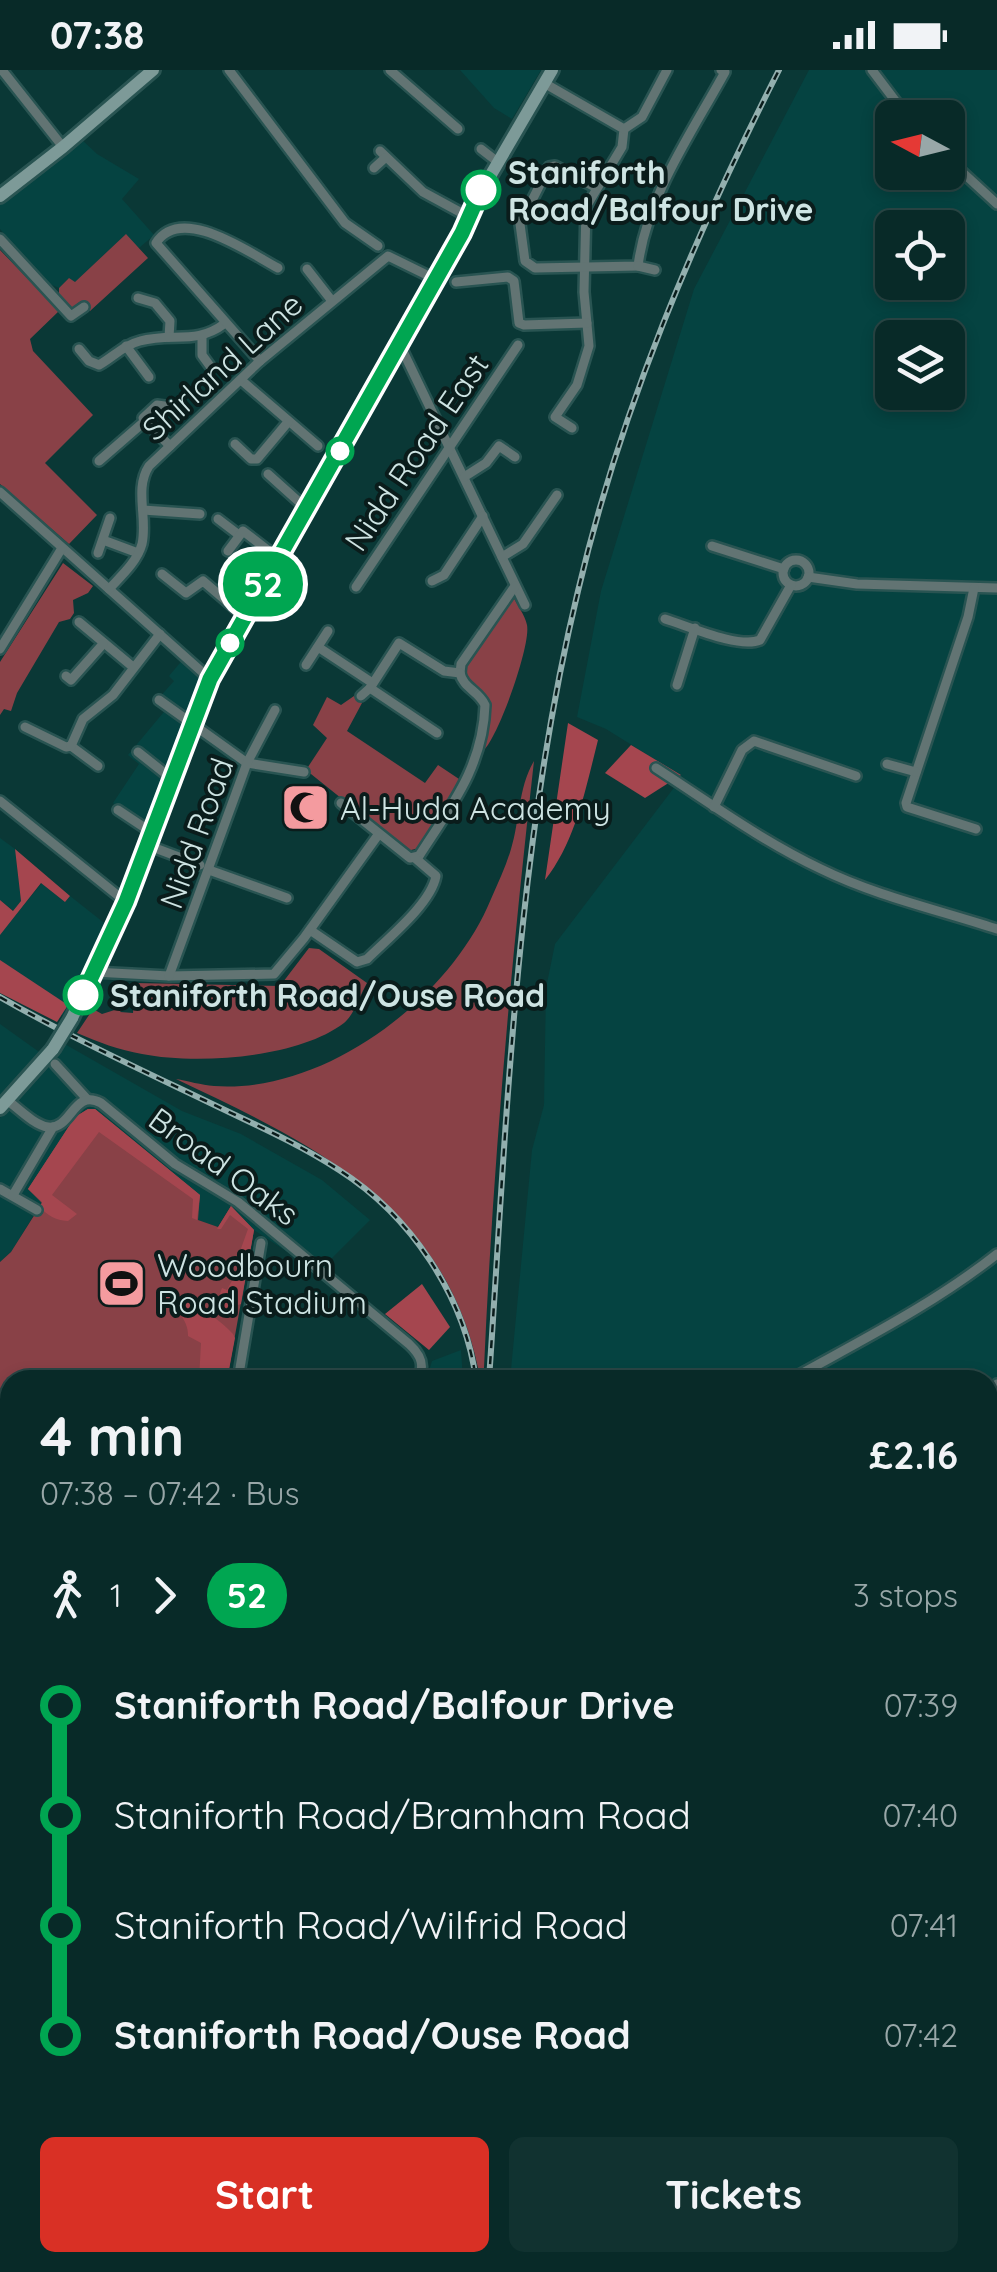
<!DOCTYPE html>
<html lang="en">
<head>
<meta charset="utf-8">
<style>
	:root { --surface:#082a28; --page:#113230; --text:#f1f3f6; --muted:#98a7a8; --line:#294645; --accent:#d93025 }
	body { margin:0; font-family:Quicksand,sans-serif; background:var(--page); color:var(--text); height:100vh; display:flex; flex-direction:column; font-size:38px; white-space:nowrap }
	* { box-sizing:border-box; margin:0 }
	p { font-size:32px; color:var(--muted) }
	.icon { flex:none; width:55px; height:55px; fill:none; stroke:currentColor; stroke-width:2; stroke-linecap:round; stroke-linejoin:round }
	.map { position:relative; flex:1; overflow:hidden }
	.details { position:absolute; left:0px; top:1300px; width:998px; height:902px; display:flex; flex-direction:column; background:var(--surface); border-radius:30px 30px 0 0; box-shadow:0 5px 15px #0003,0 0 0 2px var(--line) }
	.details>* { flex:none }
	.badge { padding:0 20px; border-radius:32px; font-size:35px; line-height:65px }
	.needle { width:65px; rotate:277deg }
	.buttons { position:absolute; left:875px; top:30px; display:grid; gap:20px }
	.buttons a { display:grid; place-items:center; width:90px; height:90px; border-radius:15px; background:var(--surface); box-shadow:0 5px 15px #0003,0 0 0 2px var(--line); font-size:50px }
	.map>.badge { position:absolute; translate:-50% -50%; box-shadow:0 0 0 5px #fff }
	.legs { display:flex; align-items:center; gap:15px; height:110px; padding:0 40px; font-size:32px }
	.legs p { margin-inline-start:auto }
	.summary { display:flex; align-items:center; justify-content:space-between; height:170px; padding:0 40px }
	h1 { font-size:55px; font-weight:800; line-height:75px }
	.cta { display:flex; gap:20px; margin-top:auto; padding:20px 40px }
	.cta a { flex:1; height:115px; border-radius:15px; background:var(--accent); color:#fff; font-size:40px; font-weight:800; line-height:115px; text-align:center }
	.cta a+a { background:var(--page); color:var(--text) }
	ul { padding:0 40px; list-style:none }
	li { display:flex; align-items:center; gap:35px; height:110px; font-size:38px }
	li i { display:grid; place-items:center; width:15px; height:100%; margin:0 12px; background:currentColor }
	li i::after { content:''; width:25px; height:25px; margin:-12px; border:8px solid; border-radius:50%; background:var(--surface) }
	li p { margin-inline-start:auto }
	li:first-child i { background:linear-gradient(#0000 50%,currentColor 0) }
	li:last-child i { background:linear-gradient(currentColor 50%,#0000 0) }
	.status { display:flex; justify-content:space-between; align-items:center; height:70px; padding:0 50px; background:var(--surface); direction:ltr }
	.status svg { height:28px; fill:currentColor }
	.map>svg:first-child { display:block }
	.built { fill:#054341; fill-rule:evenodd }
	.green { fill:#894147 }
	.forest { fill:#a5464f }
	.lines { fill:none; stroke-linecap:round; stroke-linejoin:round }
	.minor-casing { stroke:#295452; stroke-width:14 }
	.tertiary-casing { stroke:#295452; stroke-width:16 }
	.secondary-casing { stroke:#295452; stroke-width:18 }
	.trunk-casing { stroke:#295452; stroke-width:20 }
	.minor { stroke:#627473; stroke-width:9 }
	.tertiary { stroke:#627473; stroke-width:11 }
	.secondary { stroke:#7d9a98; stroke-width:12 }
	.trunk { stroke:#9bc4c1; stroke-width:15 }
	.tram { stroke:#92afae; stroke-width:2.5 }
	.rail-casing { stroke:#92afae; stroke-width:6 }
	.rail { stroke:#0a1c1b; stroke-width:2.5; stroke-dasharray:8; stroke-linecap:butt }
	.secondary-bridge-casing { stroke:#295452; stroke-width:18; stroke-linecap:butt }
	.secondary-bridge { stroke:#7d9a98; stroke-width:12 }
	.line-1-casing { stroke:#fff; stroke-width:22 }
	.line-1 { stroke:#00a651; stroke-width:15 }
	.stop-1-dot { fill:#fff; stroke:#00a651; stroke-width:5 }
	.labels { text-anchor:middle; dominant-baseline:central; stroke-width:8; stroke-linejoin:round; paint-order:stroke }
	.stop-label { font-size:32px; font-weight:bold; fill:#cee4e3; stroke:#0a1c1b; text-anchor:start }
	.street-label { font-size:32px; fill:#cee4e3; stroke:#0a1c1b }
	.poi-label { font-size:32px; fill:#cee4e3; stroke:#0a1c1b; text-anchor:start }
</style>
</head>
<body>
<div class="status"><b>07:38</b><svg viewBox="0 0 49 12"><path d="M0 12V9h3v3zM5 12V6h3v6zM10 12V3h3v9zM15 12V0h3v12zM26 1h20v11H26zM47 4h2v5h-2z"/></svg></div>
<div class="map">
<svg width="997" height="2202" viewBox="0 0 997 2202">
	<rect width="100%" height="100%" fill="#0a3836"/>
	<g class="built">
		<polygon points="460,0 541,0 512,49 494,38"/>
		<path d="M809,0H997V2066L988,2063V1310H510L532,1080L544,1035L546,918L555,874L676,715L680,705L606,659L577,647L601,521L694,219ZM892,48H948V102H892ZM892,158H948V212H892ZM892,268H948V322H892Z"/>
		<polygon points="81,69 97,84 139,109 122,129 154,165 139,178 125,165 74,213 69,208 59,218 47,213 0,159 0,130"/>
		<polygon points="185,587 210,609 151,762 113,733 139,694 128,685 168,637 158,629 174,611 169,606"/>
		<polygon points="0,768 15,779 21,831 14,841 0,830"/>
		<polygon points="42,813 65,832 70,826 108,856 79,932 63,946 0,901 0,864"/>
		<polygon points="0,954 42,984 0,1033"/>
		<polygon points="63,973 182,1041 241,1064 322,1110 370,1150 318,1202 254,1160 230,1137 218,1157 197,1150 199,1125 95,1039 88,1039 28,1119 42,1132 11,1182 0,1192 0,1048"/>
		<polygon points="461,1280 463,1310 426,1310 432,1291"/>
		<polygon points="0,1696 10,1709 10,1787 0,1774"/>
		<polygon points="0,1806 10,1820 10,1963 0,1958"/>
		<polygon points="0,2130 10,2145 10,2192 39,2193 40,2202 0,2202"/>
		<polygon points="206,2193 409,2193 408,2202 210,2202"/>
		<polygon points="656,2193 799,2193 799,2202 655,2202"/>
	</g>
	<g class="green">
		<polygon points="126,164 148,188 90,241 81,231 72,238 59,225 59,218 69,208 75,212"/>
		<polygon points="0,180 59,241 30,269 33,281 93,345 45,393 97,445 69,474 0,414"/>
		<polygon points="63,493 93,516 88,523 73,530 74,543 70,549 59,552 17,623 11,641 4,639 0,645 0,592"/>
		<path d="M513,526C517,535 525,545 527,555C531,575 499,665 484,680C487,642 500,641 468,612L466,597Z"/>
		<polygon points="354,626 362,633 347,661 425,713 438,695 462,711 419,778 407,781 306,700 327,668 313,655 327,627 341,635"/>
		<path d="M534,691C511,893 493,1095 484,1298H478C444,1136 313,1074 176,1009C188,1011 201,1015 214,1016C325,1024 450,929 491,829C498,813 506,796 511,779C520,750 518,718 534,691Z"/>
		<path d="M309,878L319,879L367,913C360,925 354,945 344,953C298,988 198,995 142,984C119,980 98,972 77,963L93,939L102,944L124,937L120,942L133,943L135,913L280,916Z"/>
		<polygon points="88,1039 95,1039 200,1125 198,1150 218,1157 231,1136 254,1160 227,1310 10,1310 10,1356 0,1351 0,1192 11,1182 42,1133 28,1119 75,1047"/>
		<polygon points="0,1493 10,1499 10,1709 0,1696"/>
	</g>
	<g class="forest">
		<path d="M568,653L598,670C586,717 576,771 545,810Z"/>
		<polygon points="631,675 681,705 645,728 605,703"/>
		<polygon points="15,779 70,826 65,832 41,813 0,865 0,830 13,841 21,831"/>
		<polygon points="0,890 68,935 57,952 0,923"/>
		<path d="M88,1039H95L200,1125L197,1150L192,1148L193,1129L99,1062L52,1125L77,1144L68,1151C55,1150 48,1146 40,1137L42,1132L28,1119L75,1047Z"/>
		<polygon points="231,1136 254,1160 241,1234 229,1238 219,1237 217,1232 222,1218 227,1220 244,1188 239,1184 248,1159 230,1145 221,1159 217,1159"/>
		<polygon points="422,1214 450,1257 429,1280 385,1244"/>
		<path d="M165,1220C182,1222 222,1251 233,1264L235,1268L227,1310H199L201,1273L188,1266C189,1248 172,1235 157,1227Z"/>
		<polygon points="0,2019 10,2031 10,2146 0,2131"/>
	</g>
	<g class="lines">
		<defs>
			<g id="minor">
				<polyline points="2,0 63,77"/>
				<polyline points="229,0 345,153 378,176"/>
				<polyline points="390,0 458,59"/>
				<polyline points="872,0 900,37 915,46"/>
				<polyline points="544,13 624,59 622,77 586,137 584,222 589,276 577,315 555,347 572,358"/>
				<path d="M914,48C918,38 926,35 935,40L941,48"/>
				<polyline points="624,59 642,47 667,0"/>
				<polyline points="481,79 499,93"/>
				<polyline points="380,81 423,122 469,147"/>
				<polyline points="948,89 997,134"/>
				<polyline points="374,98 385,88"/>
				<path d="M595,117L555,96L549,97L520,154L525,191L535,198L638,196C647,126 691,64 725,2L721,0"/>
				<polyline points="0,169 71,246 84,237"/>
				<polyline points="638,196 655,200"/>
				<polyline points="307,199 332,231"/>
				<polyline points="456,212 508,207 514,211 519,253 524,255 587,253"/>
				<polyline points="138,228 155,233 170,251 169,267"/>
				<polyline points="202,267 202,285 210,296"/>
				<polyline points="399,273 525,535"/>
				<polyline points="126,276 149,307"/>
				<path d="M79,279L89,291L99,295C113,287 124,275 140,271C172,262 196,275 224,254"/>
				<path d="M260,291L156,173C181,134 248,182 278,198"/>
				<polyline points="241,310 318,376"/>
				<polyline points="143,348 157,335 172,337"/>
				<polyline points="235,374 251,389 257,389 288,352"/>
				<polyline points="99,391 145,351 170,376"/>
				<polyline points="268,404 307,439"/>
				<polyline points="464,407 486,393 499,376 515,387"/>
				<polyline points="0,422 210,609"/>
				<polyline points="143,440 200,444"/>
				<polyline points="218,449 239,465"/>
				<polyline points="103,470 138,483"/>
				<polyline points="712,476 784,499"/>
				<polyline points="228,481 243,461 278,488"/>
				<polyline points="98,483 110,448"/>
				<polyline points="502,487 523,474 557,425"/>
				<circle cx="796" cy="503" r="13"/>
				<polyline points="162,504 186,523 203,511 244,546"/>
				<polyline points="808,507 857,514 997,518"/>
				<polyline points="432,511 444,505 483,446"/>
				<polyline points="356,517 518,275"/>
				<polyline points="974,518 968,547 906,733 907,737 976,759"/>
				<path d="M109,519C121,506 137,492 142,474C148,448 134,419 149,396L260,291L388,186L435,209"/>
				<path d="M665,549C688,556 739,579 760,570L791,515"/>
				<polyline points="79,552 133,597"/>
				<polyline points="318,577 371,612"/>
				<polyline points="0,579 62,478"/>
				<polyline points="306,595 328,561"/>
				<polyline points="460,603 461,594 515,516"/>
				<polyline points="66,606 71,610 103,574"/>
				<polyline points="677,615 695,558"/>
				<polyline points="370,618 437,663"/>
				<polyline points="361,626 370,618 399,573 444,601 460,603"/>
				<polyline points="159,630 247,693 304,702"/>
				<polyline points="25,657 66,677 71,676 98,696"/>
				<polyline points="71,676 83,649 113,625 160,564"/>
				<polyline points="138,682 172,709"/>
				<polyline points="887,694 916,702"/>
				<path d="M656,698C710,733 762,771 821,799C876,826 939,840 997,859"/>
				<polyline points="0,731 126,832"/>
				<path d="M341,733L410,788L419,786C451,736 483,697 485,635C479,621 463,618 460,603"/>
				<polyline points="714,737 742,680 754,671 856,706"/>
				<polyline points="118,740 151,762"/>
				<polyline points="147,775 200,795"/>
				<polyline points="209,800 287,828"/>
				<path d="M310,860L357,892L367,889C387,869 431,834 436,806L415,788"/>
				<polyline points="94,902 169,906 274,904 304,868 378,765"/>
				<polyline points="169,906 247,693 275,640"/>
				<polyline points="55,994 87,1029"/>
				<path d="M7,1030C18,1038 34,1055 48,1057C72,1060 73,1018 101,1033L175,1094L238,1132L409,1274C421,1285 426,1296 417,1310"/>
				<polyline points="0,1119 37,1140"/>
				<polyline points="13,1125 53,1057"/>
				<polyline points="238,1310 261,1173"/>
				<path d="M790,1310C860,1271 934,1234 997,1184"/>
				<polyline points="988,1321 997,1314"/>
				<polyline points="0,1450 4,1452 10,1441"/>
				<polyline points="988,1627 997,1622"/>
				<polyline points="0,1874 10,1868"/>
				<polyline points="988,2115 997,2117"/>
				<polyline points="313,2202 313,2192"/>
				<polyline points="896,2202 896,2192"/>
			</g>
			<g id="tertiary">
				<polyline points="0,1378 10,1383"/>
				<polyline points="988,1755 997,1745"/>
				<polyline points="988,1767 997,1760"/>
				<polyline points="808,2202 808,2192"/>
			</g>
			<g id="secondary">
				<polyline points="0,126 63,77 153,0"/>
				<polyline points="72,948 126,832 210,609 462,163 475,132 552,0"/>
				<polyline points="0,1038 53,979"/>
				<polyline points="0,1927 10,1938"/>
				<polyline points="150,2192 150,2202"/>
			</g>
			<g id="trunk">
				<polyline points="988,1488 997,1483"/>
				<polyline points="988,1501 997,1496"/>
				<polyline points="630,2202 631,2192"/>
				<polyline points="642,2202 644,2192"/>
			</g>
		</defs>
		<use href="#minor" class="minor-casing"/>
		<use href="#tertiary" class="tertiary-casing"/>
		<use href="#secondary" class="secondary-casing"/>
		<use href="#trunk" class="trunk-casing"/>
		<use href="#minor" class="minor"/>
		<use href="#tertiary" class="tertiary"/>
		<use href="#secondary" class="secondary"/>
		<use href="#trunk" class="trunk"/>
		<g class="tram">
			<polyline points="0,1358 10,1363"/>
			<polyline points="532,2192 533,2202"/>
		</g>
		<defs>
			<g id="rail">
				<path d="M0,927C66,965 135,997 204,1030C249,1052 296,1072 339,1100C410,1145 465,1226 476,1310"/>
				<path d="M489,1310C507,1047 516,778 578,521C621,338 694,167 779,0"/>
				<polyline points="427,2202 427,2192"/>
			</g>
		</defs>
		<use href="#rail" class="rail-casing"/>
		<use href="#rail" class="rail"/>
		<defs>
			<polyline id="secondary-bridge" points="53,979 72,948"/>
		</defs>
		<use href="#secondary-bridge" class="secondary-bridge-casing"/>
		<use href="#secondary-bridge" class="secondary-bridge"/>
	</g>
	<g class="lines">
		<defs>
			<polyline id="line-1" points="83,925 126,832 210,609 462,163 481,120"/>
		</defs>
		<use href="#line-1" class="line-1-casing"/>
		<use href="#line-1" class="line-1"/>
	</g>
	<defs>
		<symbol id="mosque-square" viewBox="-11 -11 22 22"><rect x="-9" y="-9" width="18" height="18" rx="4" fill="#f49b9f" stroke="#0a1c1b"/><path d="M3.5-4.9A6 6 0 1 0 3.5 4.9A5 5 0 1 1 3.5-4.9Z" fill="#111"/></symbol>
		<symbol id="stadium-square" viewBox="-11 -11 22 22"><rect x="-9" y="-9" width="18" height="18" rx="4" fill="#f49b9f" stroke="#0a1c1b"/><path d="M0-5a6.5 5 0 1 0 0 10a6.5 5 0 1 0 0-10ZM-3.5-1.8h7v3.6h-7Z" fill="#111"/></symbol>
	</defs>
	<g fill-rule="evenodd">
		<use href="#mosque-square" x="278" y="710" width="55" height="55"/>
		<use href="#stadium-square" x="94" y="1186" width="55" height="55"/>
	</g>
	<g class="stop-1-dot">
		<circle cx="481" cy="120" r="18"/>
		<circle cx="340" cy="381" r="12"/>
		<circle cx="230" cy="573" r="12"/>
		<circle cx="83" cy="925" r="18"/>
	</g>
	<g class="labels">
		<g class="stop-label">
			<text x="508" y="102">Staniforth<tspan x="508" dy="37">Road/Balfour Drive</tspan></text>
			<text x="110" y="925">Staniforth Road/Ouse Road</text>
		</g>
		<g class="street-label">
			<text transform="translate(222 296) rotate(-42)">Shirland Lane</text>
			<text transform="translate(416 382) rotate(-56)">Nidd Road East</text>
			<text transform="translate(196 763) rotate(-70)">Nidd Road</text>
			<text transform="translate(224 1096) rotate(36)">Broad Oaks</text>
		</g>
		<g class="poi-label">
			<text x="340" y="738">Al-Huda Academy</text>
			<text x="157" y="1195">Woodbourn<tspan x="157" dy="37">Road Stadium</tspan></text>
		</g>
	</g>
</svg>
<div class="buttons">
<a><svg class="needle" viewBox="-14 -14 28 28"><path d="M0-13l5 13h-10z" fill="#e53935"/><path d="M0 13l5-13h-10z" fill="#98a7a8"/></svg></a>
<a><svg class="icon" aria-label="locate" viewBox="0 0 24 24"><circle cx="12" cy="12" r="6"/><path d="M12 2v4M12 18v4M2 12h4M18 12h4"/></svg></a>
<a><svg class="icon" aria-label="layers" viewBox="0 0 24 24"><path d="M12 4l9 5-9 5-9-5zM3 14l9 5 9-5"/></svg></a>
</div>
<b class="badge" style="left:263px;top:514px;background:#00a651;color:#fff">52</b>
<section class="details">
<div class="summary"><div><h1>4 min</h1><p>07:38 – 07:42 · Bus</p></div><b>£2.16</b></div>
<div class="legs"><svg class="icon" aria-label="walk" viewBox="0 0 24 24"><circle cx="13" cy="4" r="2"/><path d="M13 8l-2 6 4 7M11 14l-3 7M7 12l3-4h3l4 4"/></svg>1<svg class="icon" aria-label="forward" viewBox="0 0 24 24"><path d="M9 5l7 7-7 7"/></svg><b class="badge" style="background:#00a651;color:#fff">52</b><p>3 stops</p></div>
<ul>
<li><i style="color:#00a651"></i><b>Staniforth Road/Balfour Drive</b><p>07:39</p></li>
<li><i style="color:#00a651"></i><span>Staniforth Road/Bramham Road</span><p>07:40</p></li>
<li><i style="color:#00a651"></i><span>Staniforth Road/Wilfrid Road</span><p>07:41</p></li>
<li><i style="color:#00a651"></i><b>Staniforth Road/Ouse Road</b><p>07:42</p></li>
</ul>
<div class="cta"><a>Start</a><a>Tickets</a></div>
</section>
</div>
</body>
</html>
